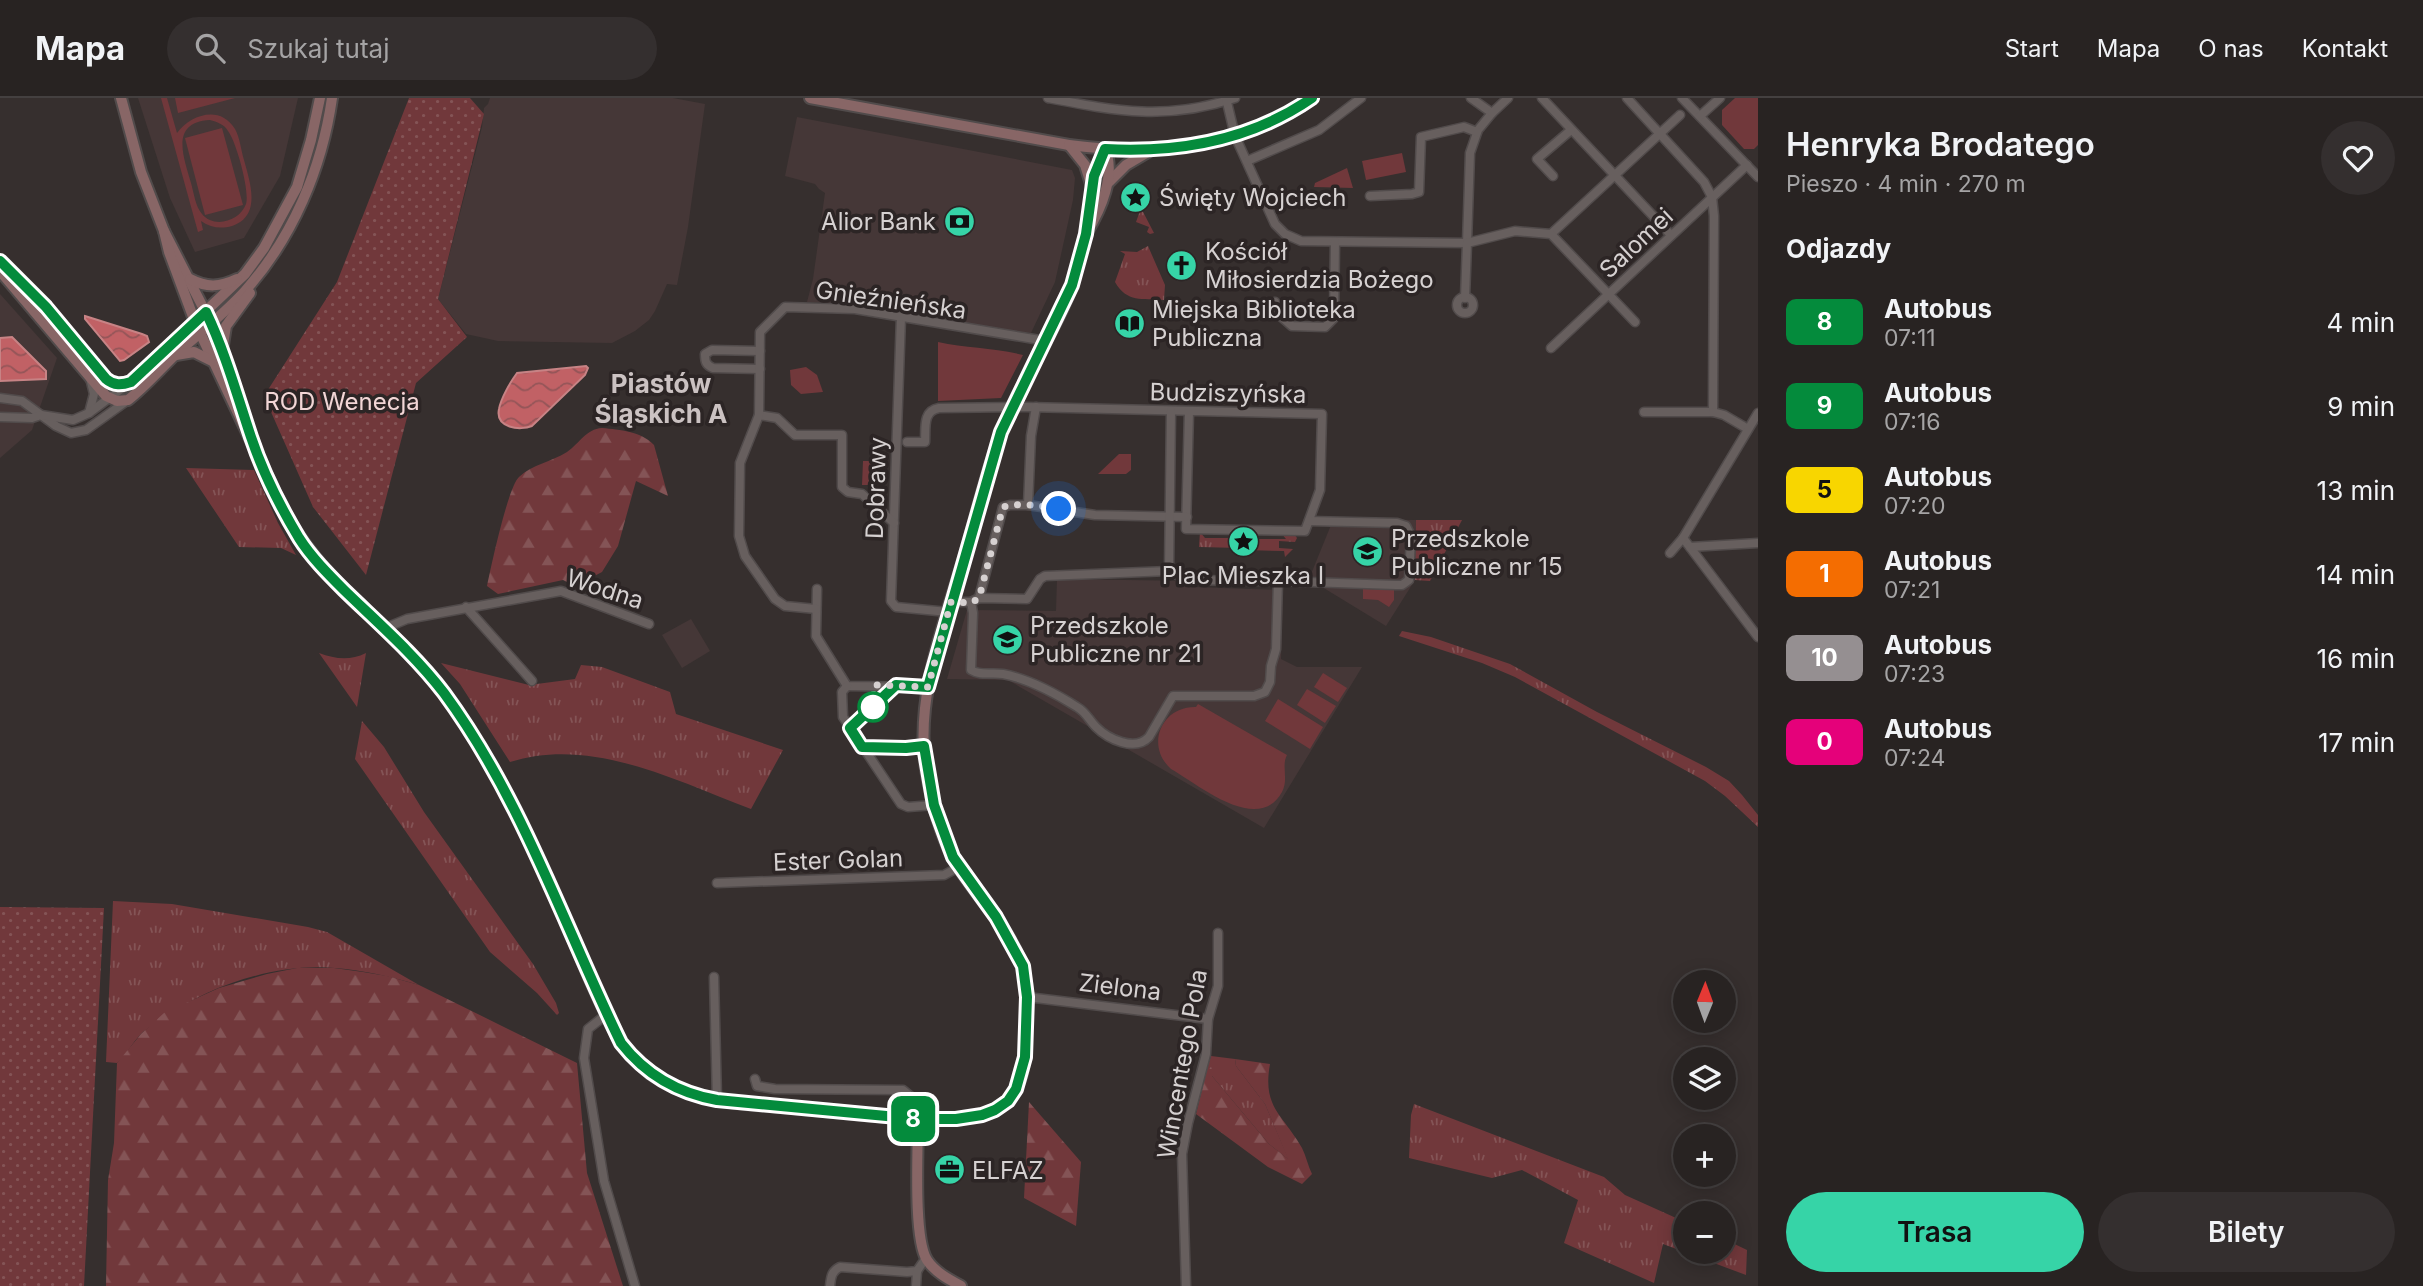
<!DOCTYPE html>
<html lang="pl">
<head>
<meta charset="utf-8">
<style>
	:root { --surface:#282322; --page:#342f2f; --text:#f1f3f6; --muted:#a5a4a5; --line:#444040; --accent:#36d4a7 }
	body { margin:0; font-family:Inter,sans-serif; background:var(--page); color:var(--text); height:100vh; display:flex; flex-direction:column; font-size:26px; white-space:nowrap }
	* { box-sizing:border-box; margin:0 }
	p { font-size:23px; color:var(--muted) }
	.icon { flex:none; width:38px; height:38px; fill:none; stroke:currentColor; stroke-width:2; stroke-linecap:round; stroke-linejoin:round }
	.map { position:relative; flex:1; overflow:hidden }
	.details { display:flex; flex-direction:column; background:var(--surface); width:665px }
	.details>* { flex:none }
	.badge { padding:0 14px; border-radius:10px; font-size:24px; line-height:46px }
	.needle { width:46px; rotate:1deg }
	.controls { position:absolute; left:1673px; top:872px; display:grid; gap:14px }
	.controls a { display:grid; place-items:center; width:63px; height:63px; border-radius:50%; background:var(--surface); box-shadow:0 4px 18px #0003,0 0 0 2px var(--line); font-size:35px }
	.you { position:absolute; width:35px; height:35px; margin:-18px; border:5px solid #fff; border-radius:50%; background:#1a73e8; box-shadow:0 0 0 10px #1a73e833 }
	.map>.badge { position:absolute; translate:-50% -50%; box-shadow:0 0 0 4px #fff }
	h2 { padding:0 28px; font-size:26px; line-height:63px }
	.round { display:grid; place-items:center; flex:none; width:74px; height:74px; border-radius:37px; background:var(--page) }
	.summary { display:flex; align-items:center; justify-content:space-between; height:119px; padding:0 28px }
	h1 { font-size:33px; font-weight:600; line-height:52px }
	.action { display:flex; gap:14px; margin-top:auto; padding:14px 28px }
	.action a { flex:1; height:80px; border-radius:42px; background:var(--accent); color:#111; font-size:28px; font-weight:600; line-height:80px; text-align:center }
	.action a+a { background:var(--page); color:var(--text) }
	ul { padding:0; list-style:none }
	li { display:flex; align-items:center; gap:21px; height:84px; padding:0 28px }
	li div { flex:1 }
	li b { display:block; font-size:26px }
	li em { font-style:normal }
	li .badge { min-width:77px; font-weight:700; text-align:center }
	header { display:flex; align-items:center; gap:42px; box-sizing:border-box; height:98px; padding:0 35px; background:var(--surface); border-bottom:2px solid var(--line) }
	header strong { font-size:33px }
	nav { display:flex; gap:38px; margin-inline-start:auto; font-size:24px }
	.search { width:490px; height:63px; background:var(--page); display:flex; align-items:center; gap:18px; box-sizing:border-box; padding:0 24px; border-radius:38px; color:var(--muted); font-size:26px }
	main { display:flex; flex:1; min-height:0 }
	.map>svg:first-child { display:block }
	.built { fill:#453737 }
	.grass { fill:url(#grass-tufts) }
	.forest { fill:url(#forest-firs) }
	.park { fill:#71383b; fill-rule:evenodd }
	.garden { fill:url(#garden-dots) }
	.water { fill:url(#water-waves); stroke:#c78385; stroke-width:2 }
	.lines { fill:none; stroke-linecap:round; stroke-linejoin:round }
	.street-casing { stroke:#514b4b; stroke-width:11 }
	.secondary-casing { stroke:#514b4b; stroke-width:14 }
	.street { stroke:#675f5e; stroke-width:8 }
	.secondary { stroke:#866; stroke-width:10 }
	.line-casing { stroke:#fff; stroke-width:16 }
	.line { stroke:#048b3c; stroke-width:10 }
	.walk { stroke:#d6d1d1; stroke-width:7; stroke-dasharray:0 12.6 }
	.stop-dot { fill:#fff; stroke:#048b3c; stroke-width:3.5 }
	.labels { text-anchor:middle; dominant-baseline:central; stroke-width:7; stroke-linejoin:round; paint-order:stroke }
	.poi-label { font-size:24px; fill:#d6d1d1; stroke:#2c2525; text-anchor:start }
	.street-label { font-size:24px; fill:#d6d1d1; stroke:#2c2525 }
	.park-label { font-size:24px; fill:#f2d6d6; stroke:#2c2525 }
	.neighbourhood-label { font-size:26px; font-weight:bold; fill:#cbc2c2; stroke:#2c2525 }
</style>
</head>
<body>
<header>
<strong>Mapa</strong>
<div class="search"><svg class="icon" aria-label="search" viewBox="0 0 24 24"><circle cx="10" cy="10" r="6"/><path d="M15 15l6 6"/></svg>Szukaj tutaj</div>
<nav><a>Start</a><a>Mapa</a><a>O nas</a><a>Kontakt</a></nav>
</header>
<main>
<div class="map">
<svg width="1758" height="1188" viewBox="0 0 1758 1188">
	<defs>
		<pattern id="grass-tufts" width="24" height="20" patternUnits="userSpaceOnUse" patternTransform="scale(1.75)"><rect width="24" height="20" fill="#71383b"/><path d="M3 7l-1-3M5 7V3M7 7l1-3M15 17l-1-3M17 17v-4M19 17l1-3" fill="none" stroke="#845456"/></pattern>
		<pattern id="forest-firs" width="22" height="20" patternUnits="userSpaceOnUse" patternTransform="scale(1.75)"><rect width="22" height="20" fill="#71383b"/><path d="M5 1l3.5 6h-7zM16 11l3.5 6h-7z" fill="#845456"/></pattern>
		<pattern id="garden-dots" width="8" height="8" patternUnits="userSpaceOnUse" patternTransform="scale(1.75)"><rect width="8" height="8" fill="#71383b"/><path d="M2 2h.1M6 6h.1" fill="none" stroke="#845456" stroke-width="1.8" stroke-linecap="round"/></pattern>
		<pattern id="water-waves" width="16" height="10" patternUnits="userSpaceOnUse" patternTransform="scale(1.75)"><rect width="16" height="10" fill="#c16165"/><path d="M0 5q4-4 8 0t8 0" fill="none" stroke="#945558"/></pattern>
	</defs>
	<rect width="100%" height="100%" fill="#362f2e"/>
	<g class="built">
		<polygon points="138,0 298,0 280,78 244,140 195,154 170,100"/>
		<polygon points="490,0 673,0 705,6 688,129 677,187 667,186 655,213 649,222 635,233 612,245 498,243 466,236 438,201 482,29 484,10 488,6"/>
		<polygon points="797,19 1072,72 1075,80 1073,102 1055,184 1031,235 992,231 852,205 807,204 813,181 825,95 819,91 815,86 785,78"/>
		<polygon points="0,196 57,260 32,332 0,360"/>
		<polygon points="1332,421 1416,422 1415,482 1386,528 1309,481 1331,427"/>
		<polygon points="1057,481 1194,483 1194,489 1283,492 1281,561 1297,569 1362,569 1264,730 1008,582 947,581 967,512 1056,513"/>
		<polygon points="691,521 710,553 682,570 662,537"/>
	</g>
	<g class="grass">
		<polygon points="1126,103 1141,110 1154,135 1150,136 1147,134 1149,129 1136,124 1140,113 1124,107"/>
		<path d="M1148,148L1165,187L1164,202C1142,200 1127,205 1115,184L1125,156L1120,153L1137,154Z"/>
		<polygon points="186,370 254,372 278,425 296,457 281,450 239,449"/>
		<polygon points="1416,422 1462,422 1430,483 1415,482"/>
		<polygon points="1200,434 1205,440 1240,440 1240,450 1199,449"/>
		<polygon points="1246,435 1249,435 1253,441 1286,441 1282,436 1294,436 1297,440 1295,444 1279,443 1279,450 1293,451 1285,459 1284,453 1246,452"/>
		<polygon points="1402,533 1431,539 1510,566 1597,614 1706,669 1729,683 1742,697 1758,717 1758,729 1725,698 1705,683 1515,579 1482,565 1399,538"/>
		<path d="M319,555C335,561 350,563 366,555L357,609Z"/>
		<path d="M441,565L529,587L575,581L581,567L602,569L670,594L676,616L783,652L751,711C676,683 592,638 510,664L460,586Z"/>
		<polygon points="362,623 384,649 424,714 533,866 556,905 559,915 557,917 537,895 490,854 355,661"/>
		<path d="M113,803L172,806L308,829L327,834L419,887C392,879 364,872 335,870C276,865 211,887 163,920C156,925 147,930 141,936C132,945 127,956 117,965L106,964Z"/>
		<polygon points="1211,958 1235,961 1236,968 1265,1006 1289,1062 1269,1046 1212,978 1212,972 1207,971"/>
		<polygon points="1414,1006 1604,1079 1625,1097 1685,1124 1685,1153 1724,1153 1724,1141 1747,1152 1746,1177 1663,1146 1654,1185 1564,1145 1578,1102 1522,1072 1492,1080 1409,1060 1411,1017"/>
	</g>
	<g class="forest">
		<path d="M602,330C620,332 641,333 654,347L668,398L636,383L618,448L602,474L575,488L563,482L498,496L487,488C491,469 508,389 519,379C533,366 551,364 567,354C580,345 586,331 602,330Z"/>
		<polygon points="297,870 334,870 363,874 387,878 419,887 577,965 587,1075 623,1188 106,1188 108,1082 114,1045 117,965 141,936 164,915 219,890 267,876"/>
		<path d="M1235,961L1270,966C1262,1010 1283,1016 1302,1050C1306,1058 1308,1068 1312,1076L1302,1086L1268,1069L1196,1016L1207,971H1212V978L1269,1046L1288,1061L1265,1006L1236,968Z"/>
		<polygon points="1029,1004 1081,1064 1076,1128 1024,1100"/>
	</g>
	<g class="park">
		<path d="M161,0H167L177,35C190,17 220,6 235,31C240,40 241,52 244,62C250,84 262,118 232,128C221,131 211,130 201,123L203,132L198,134ZM210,22C217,24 224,26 228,33C236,43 250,93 246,106C240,123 214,131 202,116C195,108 194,95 191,85C184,60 169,24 210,22Z"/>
		<polygon points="175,0 235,0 178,15"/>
		<polygon points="1735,0 1758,0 1758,47 1754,51 1744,51 1722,27 1722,12"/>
		<polygon points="222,30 243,107 205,117 185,40"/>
		<polygon points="1402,55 1406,74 1366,82 1362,63"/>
		<polygon points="1347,70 1353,90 1314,89 1315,85"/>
		<path d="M938,244C966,250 995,250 1023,257L1001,300L938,303Z"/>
		<polygon points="806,269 817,277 823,294 801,296 791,287 790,272"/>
		<polygon points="1119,356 1131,356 1131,372 1126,376 1098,376"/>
		<polygon points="863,363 883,363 882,380 879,380 875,387 862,387"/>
		<polygon points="1363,491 1394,492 1394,502 1389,509 1378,502 1363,501"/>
		<polygon points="1323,575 1347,590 1338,604 1314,589"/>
		<polygon points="1307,591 1336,608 1325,625 1297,607"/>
		<polygon points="1278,601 1323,629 1310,651 1265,623"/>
		<path d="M1198,606L1287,657C1281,668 1289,681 1282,694C1258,737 1199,687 1171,671C1145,648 1161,608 1196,609Z"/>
	</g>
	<g class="garden">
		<polygon points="409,0 470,0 484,16 438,201 467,239 416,285 366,477 313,409 264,298 337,184"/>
		<polygon points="0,809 104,810 84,1188 0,1188"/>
	</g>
	<g class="water">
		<polygon points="85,218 142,236 147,238 149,244 124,262 120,263 85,221"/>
		<polygon points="12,239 46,273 46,281 0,283 0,240"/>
		<path d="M586,268L588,270L585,277L532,328C520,333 495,330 499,311C501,300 511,283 517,275Z"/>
	</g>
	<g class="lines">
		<defs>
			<g id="street">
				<path d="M1048,0C1116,13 1166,23 1235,0"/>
				<polyline points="1226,0 1235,38 1275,126 1285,136 1301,143 1467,145 1470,55 1478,32 1492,15 1471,0"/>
				<polyline points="1542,0 1671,137"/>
				<polyline points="1627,0 1704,84 1712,99 1714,118 1713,314 1644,314"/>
				<polyline points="1682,0 1758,79"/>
				<polyline points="1492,15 1508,0"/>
				<polyline points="1700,18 1720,0"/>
				<polyline points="1247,63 1319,32 1361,0"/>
				<polyline points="1553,78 1537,61 1571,32"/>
				<polyline points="1370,98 1412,96 1419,94 1421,39 1464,29 1477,34"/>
				<polyline points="1551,136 1680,17"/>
				<circle cx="1465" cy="207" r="8"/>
				<polyline points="1465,200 1467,145 1515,133 1551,136 1635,224"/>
				<polyline points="1275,204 1276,214 1292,228 1325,229 1334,220 1335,144"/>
				<polyline points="901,219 891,503 896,509 948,514"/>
				<polyline points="1551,250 1747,67"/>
				<path d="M760,271L713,270C706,267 705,264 705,256L712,252L760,253"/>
				<polyline points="0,300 22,303 56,328 71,335 86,332 128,302"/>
				<polyline points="1713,314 1724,317 1748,331"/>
				<polyline points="89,315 94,296 90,280"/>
				<polyline points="759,317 777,320 795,337 842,337 842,389 848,394 862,396 894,425"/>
				<polyline points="0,319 32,320 41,317 73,322 89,315 128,286"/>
				<path d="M907,344H925C926,331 922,313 939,310L1026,309L1322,316L1320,392L1305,433L1186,431L1189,313"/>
				<polyline points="1028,407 1095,417 1187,419"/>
				<polyline points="1683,440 1758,539"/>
				<polyline points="1690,449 1758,445"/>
				<polyline points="1670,455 1683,440 1758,315"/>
				<polyline points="1169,473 1187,482 1278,483"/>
				<polyline points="817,491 816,538 847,588 928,589"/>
				<polyline points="979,500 1003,409 1010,407 1028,407 1031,338 1036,309"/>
				<polyline points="951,504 971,504 979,500 1027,501 1040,481 1045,478 1169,473 1171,313"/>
				<path d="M971,504L973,515L971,572C980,578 992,574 1003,576C1029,581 1055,595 1077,609C1086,614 1089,622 1096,629C1108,641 1135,654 1149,639L1173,598H1254L1265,594L1270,584L1271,568L1276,551L1278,483L1396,487H1402L1409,482L1411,438L1406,428L1397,425L1309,423"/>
				<polyline points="466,509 532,583"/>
				<polyline points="816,511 785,508 775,501 745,458 739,438 740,365 759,317 760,234 785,209 855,211 1046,243"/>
				<polyline points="383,531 407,521 561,493 649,526"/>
				<polyline points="847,588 842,594 843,619 901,706 908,709 934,707"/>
				<polyline points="717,785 944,777 959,769"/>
				<polyline points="714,879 717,1002"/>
				<polyline points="1027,899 1208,921"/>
				<polyline points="607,916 588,931 584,960 604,1083 635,1188"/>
				<polyline points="755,981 757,988 775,991 903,992 914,1001 918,1021"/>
				<path d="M830,1188C831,1178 832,1173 840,1169L907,1174L917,1173L926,1160"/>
				<polyline points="916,1188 917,1173"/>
				<polyline points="1186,1188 1182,1056 1188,1025 1206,956 1208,921 1218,888 1218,835"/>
			</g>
			<g id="secondary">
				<polyline points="121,0 141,74 164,133 211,225 247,326"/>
				<path d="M810,0L1069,47C1156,58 1238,52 1312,0"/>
				<polyline points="1069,47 1085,67 1091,86"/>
				<polyline points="1109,84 1126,67 1148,54"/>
				<path d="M164,133L169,154L195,224L285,415C322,481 379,521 428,576C455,607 477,644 497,680C522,725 543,772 564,819C585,867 612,951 655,979C696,1006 747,1006 794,1010C835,1014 877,1019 918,1021C958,1023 1009,1023 1022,976C1026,960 1025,942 1026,925C1027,911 1028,897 1026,884C1019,835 975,801 953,760C939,733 931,701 926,671C914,596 947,520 967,449C980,403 991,355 1011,311C1029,270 1055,233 1071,191C1076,175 1081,158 1084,141C1091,111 1089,79 1105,51"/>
				<path d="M1087,134C1101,111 1116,77 1105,51"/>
				<polyline points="0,163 46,209 106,281 117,287 131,284 245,176 264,150 297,89 311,42 320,0"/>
				<path d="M0,173L106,298L117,303L128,302C146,288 161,270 178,254C201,234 225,215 245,193C293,139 322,70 332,0"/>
				<path d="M190,181C207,190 220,189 237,181"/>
				<polyline points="223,247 226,228 250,195"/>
				<polyline points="176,257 194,254 212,263"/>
				<path d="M918,1021C918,1051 913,1140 927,1162C935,1174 948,1181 961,1188"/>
			</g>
		</defs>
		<use href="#street" class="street-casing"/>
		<use href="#secondary" class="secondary-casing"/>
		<use href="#street" class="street"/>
		<use href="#secondary" class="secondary"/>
	</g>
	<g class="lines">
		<defs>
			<path id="line" d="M0,163L46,209L106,281C114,288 122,287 131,284L206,214C225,254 237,297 251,339C262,372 281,410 299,440C311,459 328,476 344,492C378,525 415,557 444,595C522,701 564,828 621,945C646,977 677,995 717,1002L918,1021H956L982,1017L995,1012L1008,1003L1016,991L1025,959L1027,899L1023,868L996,819L953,759L934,707L924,648L906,650L862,649L850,630L896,587L928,589L1001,334L1072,187L1086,136L1094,78L1105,51C1179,55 1250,43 1312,0"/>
		</defs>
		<use href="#line" class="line-casing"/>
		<use href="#line" class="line"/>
		<path class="walk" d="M873,609L874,587L928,589L951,504L971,505L979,500L1003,409C1020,404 1041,408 1059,411"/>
	</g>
	<defs>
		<symbol id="sight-disc" viewBox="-11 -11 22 22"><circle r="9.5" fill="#36d4a7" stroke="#2c2525"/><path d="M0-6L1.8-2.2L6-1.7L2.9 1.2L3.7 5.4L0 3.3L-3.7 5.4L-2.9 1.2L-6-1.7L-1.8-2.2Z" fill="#111"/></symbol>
		<symbol id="bank-disc" viewBox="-11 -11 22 22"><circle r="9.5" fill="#36d4a7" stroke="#2c2525"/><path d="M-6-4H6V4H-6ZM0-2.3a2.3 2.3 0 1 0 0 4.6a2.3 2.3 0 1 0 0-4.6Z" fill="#111"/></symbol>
		<symbol id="church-disc" viewBox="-11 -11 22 22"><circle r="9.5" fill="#36d4a7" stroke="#2c2525"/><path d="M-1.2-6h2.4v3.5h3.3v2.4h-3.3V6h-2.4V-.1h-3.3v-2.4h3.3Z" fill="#111"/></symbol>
		<symbol id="library-disc" viewBox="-11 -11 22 22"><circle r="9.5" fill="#36d4a7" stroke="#2c2525"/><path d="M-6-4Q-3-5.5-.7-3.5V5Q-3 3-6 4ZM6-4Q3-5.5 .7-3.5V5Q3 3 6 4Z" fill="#111"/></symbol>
		<symbol id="school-disc" viewBox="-11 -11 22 22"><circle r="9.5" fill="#36d4a7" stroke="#2c2525"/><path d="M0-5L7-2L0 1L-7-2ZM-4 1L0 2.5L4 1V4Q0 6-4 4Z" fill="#111"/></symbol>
		<symbol id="office-disc" viewBox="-11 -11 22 22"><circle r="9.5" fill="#36d4a7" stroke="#2c2525"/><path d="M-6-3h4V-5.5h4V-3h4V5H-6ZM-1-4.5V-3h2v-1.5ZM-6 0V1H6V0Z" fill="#111"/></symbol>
	</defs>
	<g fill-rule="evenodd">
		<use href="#sight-disc" x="1118" y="82" width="35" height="35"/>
		<use href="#bank-disc" x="942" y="106" width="35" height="35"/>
		<use href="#church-disc" x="1164" y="150" width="35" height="35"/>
		<use href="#library-disc" x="1112" y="208" width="35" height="35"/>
		<use href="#sight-disc" x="1226" y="426" width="35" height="35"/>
		<use href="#school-disc" x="1350" y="436" width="35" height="35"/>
		<use href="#school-disc" x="990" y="524" width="35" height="35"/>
		<use href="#office-disc" x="932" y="1054" width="35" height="35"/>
	</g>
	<circle class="stop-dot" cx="873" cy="609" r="14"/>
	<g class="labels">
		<g class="poi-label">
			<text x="1159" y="99">Święty Wojciech</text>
			<text x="936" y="123" text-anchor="end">Alior Bank</text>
			<text x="1205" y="153">Kościół<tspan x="1205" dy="28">Miłosierdzia Bożego</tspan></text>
			<text x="1152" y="211">Miejska Biblioteka<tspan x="1152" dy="28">Publiczna</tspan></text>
			<text x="1391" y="440">Przedszkole<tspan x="1391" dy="28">Publiczne nr 15</tspan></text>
			<text x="1243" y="477" text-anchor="middle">Plac Mieszka I</text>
			<text x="1030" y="527">Przedszkole<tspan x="1030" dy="28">Publiczne nr 21</tspan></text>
			<text x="972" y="1072">ELFAZ</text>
		</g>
		<g class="street-label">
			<text transform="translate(1636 145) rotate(-43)">Salomei</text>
			<text transform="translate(891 202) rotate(8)">Gnieźnieńska</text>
			<text transform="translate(1228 295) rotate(1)">Budziszyńska</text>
			<text transform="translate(876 390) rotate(-88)">Dobrawy</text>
			<text transform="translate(605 491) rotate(18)">Wodna</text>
			<text transform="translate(838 762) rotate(-2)">Ester Golan</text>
			<text transform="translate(1120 889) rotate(7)">Zielona</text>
			<text transform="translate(1182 966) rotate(-80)">Wincentego Pola</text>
		</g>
		<g class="park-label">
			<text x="342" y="303">ROD Wenecja</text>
		</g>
		<g class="neighbourhood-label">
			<text x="661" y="285">Piastów<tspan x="661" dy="30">Śląskich A</tspan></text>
		</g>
	</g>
</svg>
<div class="controls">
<a><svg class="needle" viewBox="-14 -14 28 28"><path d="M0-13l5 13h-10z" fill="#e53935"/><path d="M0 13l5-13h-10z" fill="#a5a4a5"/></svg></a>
<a><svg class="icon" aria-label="layers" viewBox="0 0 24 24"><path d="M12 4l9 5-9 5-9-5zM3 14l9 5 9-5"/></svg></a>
<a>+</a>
<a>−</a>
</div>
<div class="you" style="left:1059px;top:411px"></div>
<b class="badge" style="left:913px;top:1021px;background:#048b3c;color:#fff">8</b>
</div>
<section class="details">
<div class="summary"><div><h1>Henryka Brodatego</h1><p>Pieszo · 4 min · 270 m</p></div><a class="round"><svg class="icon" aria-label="heart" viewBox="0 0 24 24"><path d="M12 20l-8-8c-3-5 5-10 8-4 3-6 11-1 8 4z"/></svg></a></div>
<h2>Odjazdy</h2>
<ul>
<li><span class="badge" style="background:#048b3c;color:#fff">8</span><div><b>Autobus</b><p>07:11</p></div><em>4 min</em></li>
<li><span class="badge" style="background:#048b3c;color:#fff">9</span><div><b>Autobus</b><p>07:16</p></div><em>9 min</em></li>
<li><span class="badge" style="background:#f8d600;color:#111">5</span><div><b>Autobus</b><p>07:20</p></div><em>13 min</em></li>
<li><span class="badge" style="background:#f46d01;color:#fff">1</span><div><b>Autobus</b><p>07:21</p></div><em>14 min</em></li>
<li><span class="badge" style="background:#958f91;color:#fff">10</span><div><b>Autobus</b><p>07:23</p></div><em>16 min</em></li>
<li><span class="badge" style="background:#e5017a;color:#fff">0</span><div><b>Autobus</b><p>07:24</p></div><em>17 min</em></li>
</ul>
<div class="action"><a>Trasa</a><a>Bilety</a></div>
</section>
</main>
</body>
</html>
